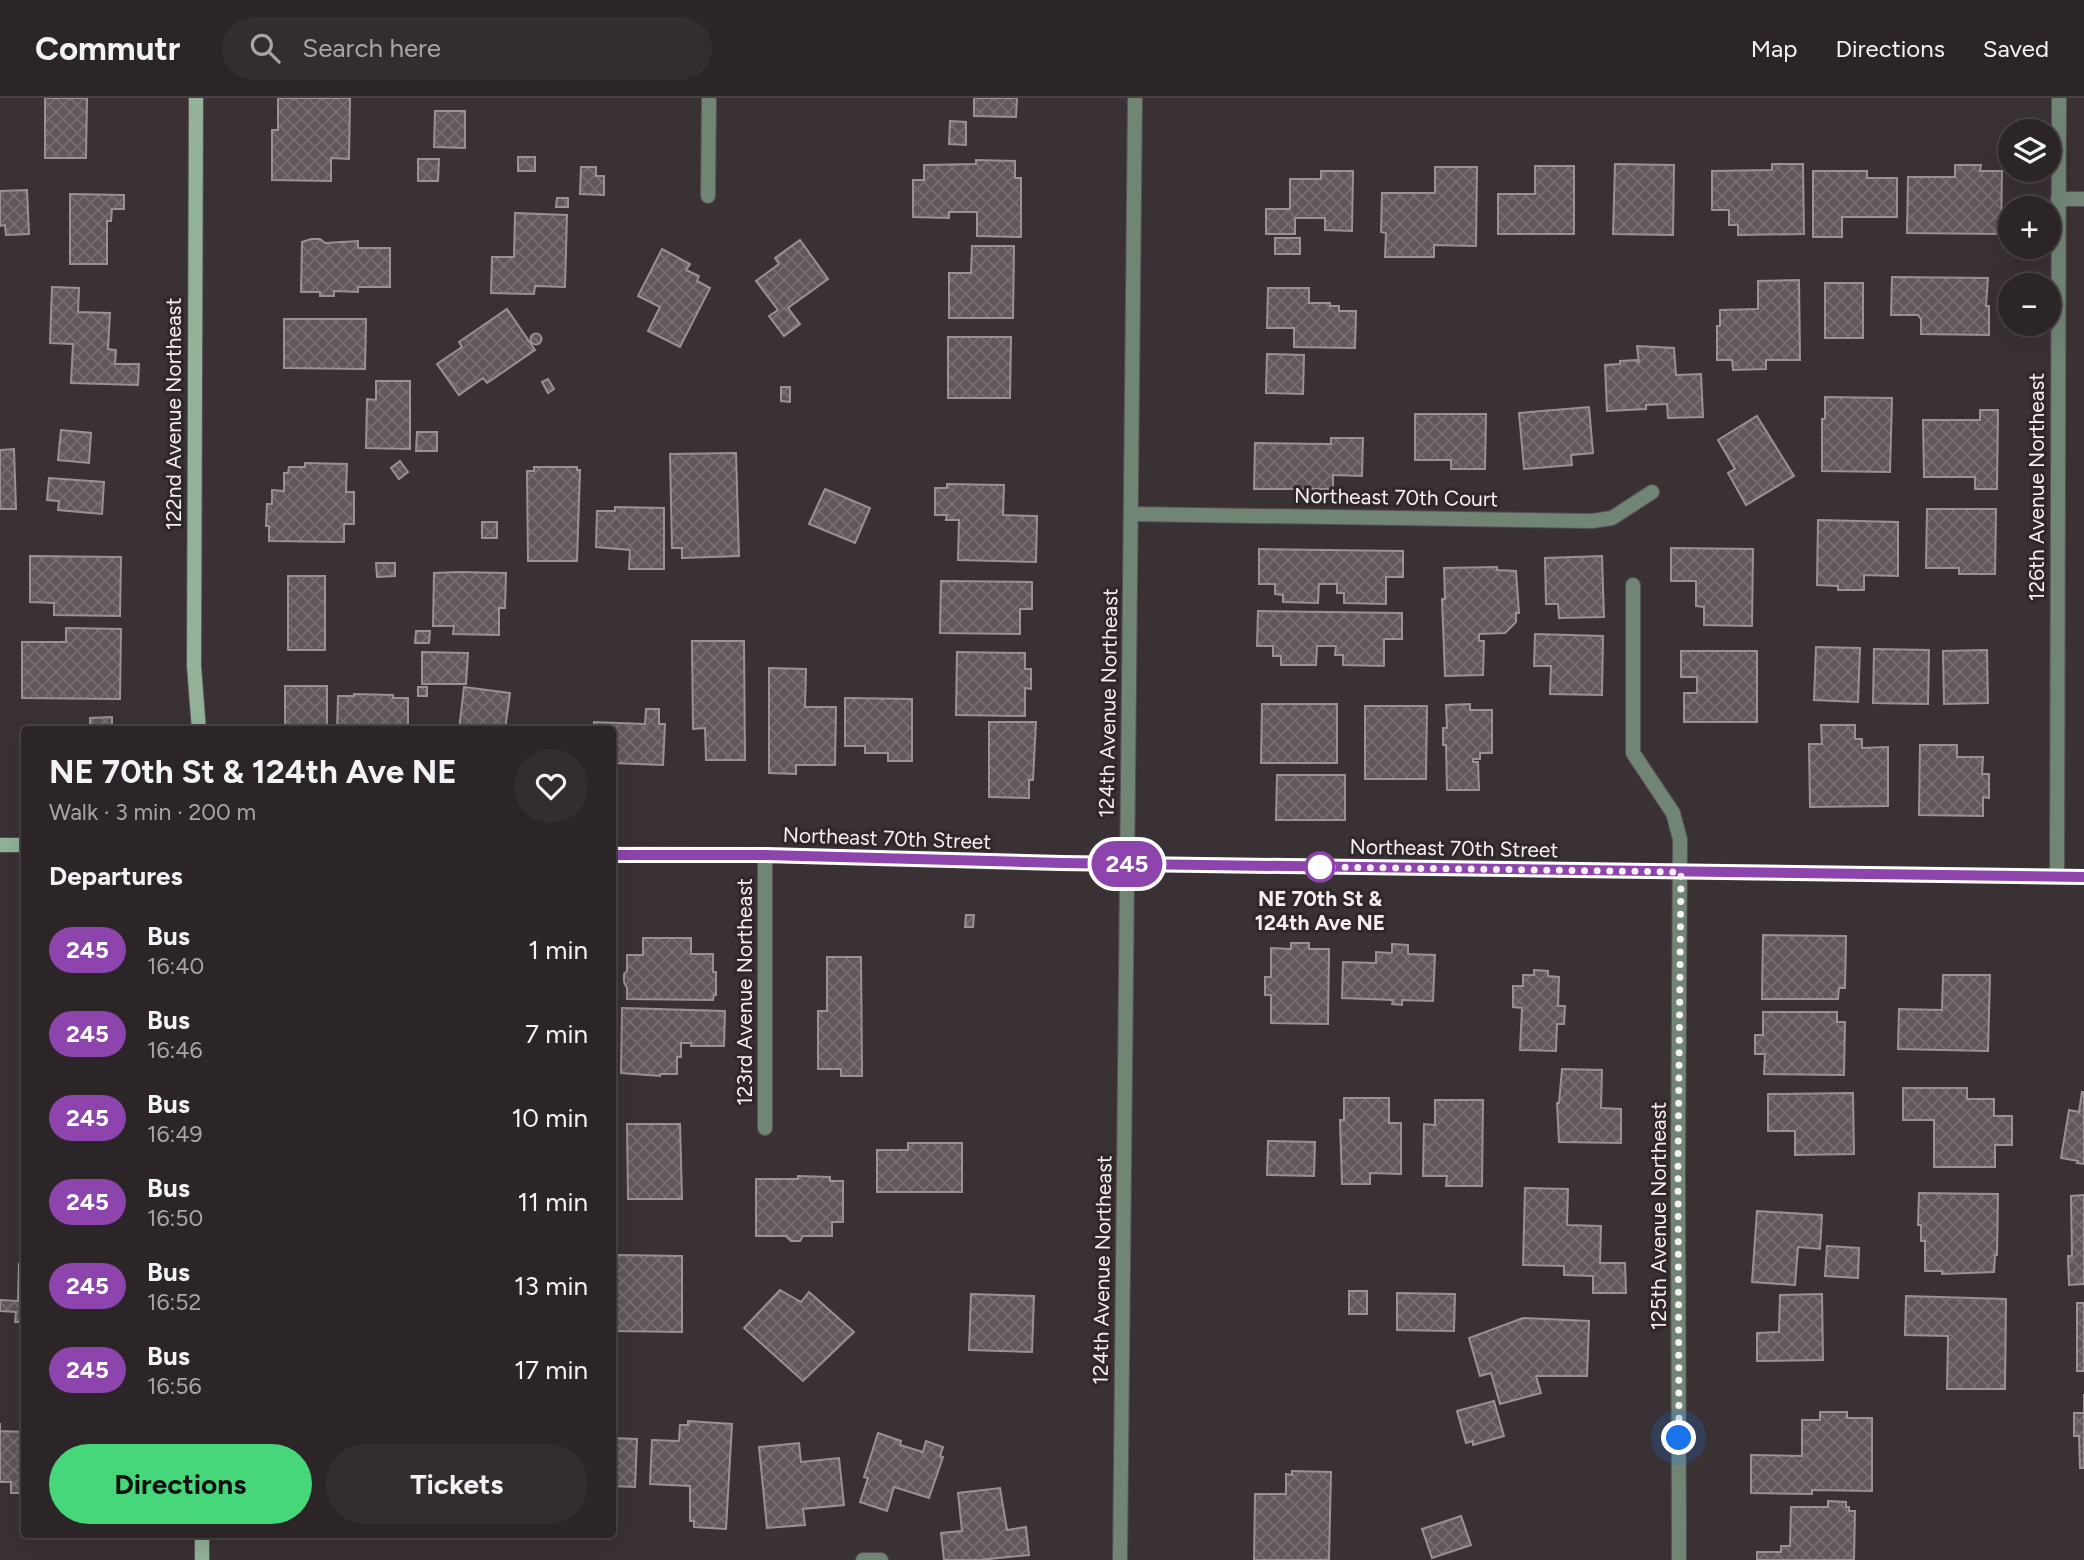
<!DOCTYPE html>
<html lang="en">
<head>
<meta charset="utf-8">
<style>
	:root { --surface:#2c2528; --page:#342d30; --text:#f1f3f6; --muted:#a6a5a8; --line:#484245; --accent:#45d77a }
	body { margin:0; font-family:Figtree,sans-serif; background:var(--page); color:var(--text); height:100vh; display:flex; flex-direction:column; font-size:26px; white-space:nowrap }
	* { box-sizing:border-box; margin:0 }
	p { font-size:23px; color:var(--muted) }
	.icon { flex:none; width:38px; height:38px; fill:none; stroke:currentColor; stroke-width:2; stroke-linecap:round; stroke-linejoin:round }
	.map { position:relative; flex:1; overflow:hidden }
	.drawer { position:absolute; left:21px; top:628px; width:595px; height:812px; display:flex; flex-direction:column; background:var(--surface); border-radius:7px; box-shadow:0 7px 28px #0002,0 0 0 2px var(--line) }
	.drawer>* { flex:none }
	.badge { padding:0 14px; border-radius:23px; font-size:24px; line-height:46px }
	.buttons { position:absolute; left:1998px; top:21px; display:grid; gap:14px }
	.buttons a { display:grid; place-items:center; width:63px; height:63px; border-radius:50%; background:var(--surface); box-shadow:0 7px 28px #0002,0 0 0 2px var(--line); font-size:35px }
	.you { position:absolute; width:35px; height:35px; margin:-18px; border:5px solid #fff; border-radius:50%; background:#1a73e8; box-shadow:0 0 0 10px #1a73e833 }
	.map>.badge { position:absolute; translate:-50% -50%; box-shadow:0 0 0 4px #fff }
	h2 { padding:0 28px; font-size:26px; line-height:63px }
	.round { display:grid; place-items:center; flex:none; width:74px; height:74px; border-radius:37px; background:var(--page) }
	.overview { display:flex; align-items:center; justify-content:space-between; height:119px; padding:0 28px }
	h1 { font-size:33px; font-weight:700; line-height:52px }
	.action { display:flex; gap:14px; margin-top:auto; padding:14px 28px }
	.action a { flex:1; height:80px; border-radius:42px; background:var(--accent); color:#111; font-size:28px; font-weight:700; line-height:80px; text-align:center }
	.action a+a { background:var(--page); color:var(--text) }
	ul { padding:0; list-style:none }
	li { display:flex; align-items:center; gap:21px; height:84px; padding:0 28px }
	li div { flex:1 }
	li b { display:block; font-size:26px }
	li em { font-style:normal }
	li .badge { min-width:77px; font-weight:700; text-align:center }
	header { display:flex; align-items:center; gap:42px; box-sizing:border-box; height:98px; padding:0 35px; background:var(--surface); border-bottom:2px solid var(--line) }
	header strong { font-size:33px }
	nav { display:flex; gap:38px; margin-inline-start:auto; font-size:24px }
	.search { width:490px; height:63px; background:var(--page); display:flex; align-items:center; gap:18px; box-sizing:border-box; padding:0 24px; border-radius:38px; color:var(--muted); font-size:26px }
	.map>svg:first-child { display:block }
	.building { fill:url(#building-cross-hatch); stroke:#9b9096; stroke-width:2 }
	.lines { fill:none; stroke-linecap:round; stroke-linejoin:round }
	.street-casing { stroke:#585053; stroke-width:16 }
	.secondary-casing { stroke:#585053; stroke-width:16 }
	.street { stroke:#718575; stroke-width:14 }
	.secondary { stroke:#92b299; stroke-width:14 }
	.line-casing { stroke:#fff; stroke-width:16 }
	.line { stroke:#8e44ad; stroke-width:10 }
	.walk { stroke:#f6f0f2; stroke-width:7; stroke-dasharray:0 12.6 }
	.stop-dot { fill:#fff; stroke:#8e44ad; stroke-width:3.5 }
	.labels { text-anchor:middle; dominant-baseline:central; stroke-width:6; stroke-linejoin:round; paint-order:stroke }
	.street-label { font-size:21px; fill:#f6f0f2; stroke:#30272b }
	.stop-label { font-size:21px; font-weight:bold; fill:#f6f0f2; stroke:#30272b }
</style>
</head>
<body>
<header>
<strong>Commutr</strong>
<div class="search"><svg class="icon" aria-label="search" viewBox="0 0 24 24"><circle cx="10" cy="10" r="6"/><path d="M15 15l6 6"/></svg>Search here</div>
<nav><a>Map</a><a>Directions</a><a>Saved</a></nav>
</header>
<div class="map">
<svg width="2084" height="1462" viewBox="0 0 2084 1462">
	<defs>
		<pattern id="building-cross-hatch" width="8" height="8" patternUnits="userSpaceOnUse" patternTransform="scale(1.75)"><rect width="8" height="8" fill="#60565b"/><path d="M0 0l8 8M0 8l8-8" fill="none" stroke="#776f73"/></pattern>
	</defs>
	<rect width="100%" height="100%" fill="#3a3135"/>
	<g class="building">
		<polygon points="45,0 87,0 86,60 45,60"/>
		<polygon points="278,0 350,0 349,61 331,60 331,83 272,82 272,32 278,32"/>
		<polygon points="974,0 1017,0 1016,19 974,18"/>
		<polygon points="435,13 465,13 465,50 434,49"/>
		<polygon points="950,23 966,24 966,47 949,46"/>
		<rect x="518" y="59" width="17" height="14"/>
		<polygon points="418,61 439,61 438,83 418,83"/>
		<polygon points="976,62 1015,63 1015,80 1021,80 1021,139 977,138 977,114 949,114 949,120 913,119 913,82 924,82 924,67 976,66"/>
		<polygon points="1615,66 1674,67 1673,137 1613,136"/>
		<polygon points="1772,66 1803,66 1804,136 1738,137 1738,127 1729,127 1729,112 1712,112 1712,73 1772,72"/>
		<polygon points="1955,67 1981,67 1980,73 2002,73 2001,136 1907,135 1908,79 1955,79"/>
		<polygon points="1535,68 1574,68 1574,136 1498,136 1498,96 1535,96"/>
		<polygon points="581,69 596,69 596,78 604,78 604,97 580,96"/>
		<polygon points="1435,69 1477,69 1476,148 1434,147 1434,159 1385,159 1386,135 1381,134 1382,95 1435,95"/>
		<polygon points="1321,73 1353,73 1352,133 1325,132 1325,120 1295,120 1295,136 1266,136 1266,111 1290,111 1290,81 1321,81"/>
		<polygon points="1813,73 1867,73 1867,80 1897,80 1897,119 1842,119 1842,139 1813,139"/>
		<polygon points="27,92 29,136 6,137 5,127 0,128 0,93"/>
		<polygon points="70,96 124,97 124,111 112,111 111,123 107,123 107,166 70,166"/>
		<polygon points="557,100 568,100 568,109 556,109"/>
		<polygon points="515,115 567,117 565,189 535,188 534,196 491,195 492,159 514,159"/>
		<rect x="1275" y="140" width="25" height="16"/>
		<polygon points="311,141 320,141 325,145 358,143 358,150 390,150 390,189 358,189 358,194 334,193 334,198 320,198 320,194 301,194 302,144"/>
		<polygon points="800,142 828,181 788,210 800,226 784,238 769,218 778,212 756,183 779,166 775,160"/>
		<polygon points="972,148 1014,148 1013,220 949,220 949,175 971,175"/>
		<polygon points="662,151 690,166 686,172 699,178 697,183 710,190 680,249 648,233 660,209 638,198"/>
		<polygon points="1892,179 1988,180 1986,208 1989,208 1989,237 1921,236 1921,221 1918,217 1891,217"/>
		<polygon points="1799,182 1800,262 1766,262 1766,271 1733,272 1732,262 1717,262 1717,228 1720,228 1720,212 1758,211 1758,183"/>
		<rect x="1825" y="185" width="38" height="55"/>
		<polygon points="52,189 79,190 78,214 110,215 108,251 116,252 115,266 139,266 138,287 71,285 73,246 50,245"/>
		<polygon points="1268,190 1309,190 1309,205 1330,205 1330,208 1339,208 1339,213 1356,213 1355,250 1294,249 1294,230 1267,230"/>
		<polygon points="507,211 535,252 487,285 483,280 459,297 437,266 462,249 459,244"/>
		<polygon points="284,221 366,221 365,271 284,270"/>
		<circle cx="536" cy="241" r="5.5"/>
		<polygon points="948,239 1011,239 1010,300 948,300"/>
		<polygon points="1637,248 1674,250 1676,277 1701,276 1703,319 1668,320 1667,306 1646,307 1646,311 1607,313 1605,267 1620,266 1620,263 1637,262 1639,265"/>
		<polygon points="1267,256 1304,257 1303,296 1266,295"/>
		<polygon points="548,281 554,291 548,295 542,284"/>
		<polygon points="376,283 410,283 410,351 366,350 367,301 376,302"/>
		<polygon points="781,289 790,289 790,304 781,303"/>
		<polygon points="1825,299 1892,300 1890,374 1822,373 1822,321 1825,321"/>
		<polygon points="1589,309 1593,355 1571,357 1572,367 1524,371 1519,315"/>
		<polygon points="1980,312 1998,312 1997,391 1975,391 1975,379 1924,379 1923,322 1980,322"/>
		<polygon points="1415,316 1486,316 1485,371 1451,371 1451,362 1415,362"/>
		<polygon points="1757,318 1794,378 1746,407 1728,375 1735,371 1718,342"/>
		<polygon points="61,332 91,335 89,365 58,362"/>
		<polygon points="417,334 437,334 437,353 416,353"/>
		<polygon points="1331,340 1363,340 1362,378 1333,377 1333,391 1254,391 1255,345 1331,346"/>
		<polygon points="14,351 16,411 0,411 0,352"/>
		<polygon points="736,355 739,458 682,460 682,450 672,450 670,356"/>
		<polygon points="400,363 408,374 399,381 391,370"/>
		<polygon points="305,365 347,366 346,394 354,394 354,426 344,426 344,444 269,443 269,428 266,428 267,406 272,406 272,392 284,393 284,375 288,375 289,369 305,369"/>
		<polygon points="534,369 577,369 577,372 580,372 577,463 528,463 527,373 534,373"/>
		<polygon points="49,380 104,384 102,416 58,412 59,403 47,402"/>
		<polygon points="947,386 1004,387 1003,417 1037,418 1036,464 958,462 959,422 946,422 947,417 935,417 935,390 947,390"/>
		<polygon points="825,391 870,410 855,445 809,426"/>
		<polygon points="615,409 664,410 664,471 629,471 630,452 596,449 597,413 615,413"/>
		<polygon points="1927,411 1996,411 1995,476 1959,476 1959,470 1926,470"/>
		<polygon points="1818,422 1898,424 1898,478 1864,477 1864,492 1838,492 1838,488 1817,487"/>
		<rect x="482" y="424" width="15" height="16"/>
		<polygon points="1671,450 1753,451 1752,528 1704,527 1704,509 1696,508 1696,483 1671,483"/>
		<polygon points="1259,451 1403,453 1403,479 1386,479 1386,506 1344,505 1344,495 1337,495 1337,486 1319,486 1318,505 1283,504 1283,497 1275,496 1275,486 1259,486"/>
		<polygon points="30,458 121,459 120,518 54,517 54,505 30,504"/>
		<polygon points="1602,458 1604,519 1559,520 1558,506 1546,506 1545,460"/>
		<polygon points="376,465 395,465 395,478 377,479"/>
		<polygon points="1497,469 1497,472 1516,473 1519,515 1516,515 1516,524 1505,535 1479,536 1479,543 1484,543 1483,577 1445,578 1442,501 1445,501 1444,470"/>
		<polygon points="459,474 506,475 505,510 499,510 499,537 453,536 454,528 433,528 434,475"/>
		<rect x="288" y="478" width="37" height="74"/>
		<polygon points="941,483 1032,484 1032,511 1020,511 1020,536 940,535"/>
		<polygon points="1258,513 1402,515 1402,541 1384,541 1384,568 1343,567 1343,557 1335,557 1336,548 1317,548 1316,567 1281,567 1281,558 1273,558 1273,548 1257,548"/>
		<polygon points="66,530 121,531 120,601 22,600 22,544 66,544"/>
		<polygon points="416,533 430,533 429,545 415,545"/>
		<polygon points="1535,536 1603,538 1602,597 1550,596 1551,568 1534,568"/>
		<polygon points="692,543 744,543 745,662 706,662 705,630 693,631"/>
		<polygon points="1816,549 1860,550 1858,604 1814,602"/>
		<polygon points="1874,551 1929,552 1928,606 1873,605"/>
		<polygon points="1987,552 1988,605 1944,606 1943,553"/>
		<polygon points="1681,553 1757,553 1757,624 1684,624 1684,595 1697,595 1697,579 1681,579"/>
		<polygon points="422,554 468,555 466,586 422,586"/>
		<polygon points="957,554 1025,555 1025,571 1031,571 1031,591 1025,590 1025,618 956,617"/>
		<polygon points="769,570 806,571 805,609 836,609 835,667 796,667 796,676 769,675"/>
		<rect x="285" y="588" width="42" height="44"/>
		<rect x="418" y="589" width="9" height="9"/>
		<polygon points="464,589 510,595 505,632 459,632"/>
		<polygon points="354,596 393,597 393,600 408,600 408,632 337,632 338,598 354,598"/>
		<polygon points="845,600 912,601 912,663 888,663 888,655 865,655 865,648 845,648"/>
		<polygon points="1262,606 1337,606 1337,665 1261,665"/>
		<polygon points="1470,606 1470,612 1492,612 1492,655 1480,655 1480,661 1473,661 1473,664 1478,664 1479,692 1447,692 1446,647 1443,647 1443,630 1447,630 1446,607"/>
		<polygon points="1365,608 1427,608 1426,681 1365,681"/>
		<polygon points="646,611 659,611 659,626 665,626 663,667 612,665 612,632 594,632 594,624 645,626"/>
		<polygon points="112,619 112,632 90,632 90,620"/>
		<polygon points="989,624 1036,624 1033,682 1029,682 1029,700 989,699"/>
		<polygon points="1821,627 1855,627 1855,641 1862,641 1862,650 1888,649 1888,708 1810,709 1809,646 1822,646"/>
		<polygon points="1920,647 1957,647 1957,659 1983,659 1982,676 1989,676 1989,700 1983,699 1983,718 1919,717"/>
		<polygon points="1277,677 1345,677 1345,722 1276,722"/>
		<polygon points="966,817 974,817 973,829 965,829"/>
		<polygon points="1763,837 1846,838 1845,890 1839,890 1838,901 1762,901"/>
		<polygon points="643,840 691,840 691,856 713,856 713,874 716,874 716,897 714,897 713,902 627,901 627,890 624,884 624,876 627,873 627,857 643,857"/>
		<polygon points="1291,845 1309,845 1309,851 1329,851 1328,926 1271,925 1271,897 1265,897 1265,879 1271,879 1271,850 1291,851"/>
		<polygon points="1392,846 1408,847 1408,856 1435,857 1433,903 1402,902 1402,907 1392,906 1393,902 1342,900 1343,864 1376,865 1376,854 1392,855"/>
		<polygon points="827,859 861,859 862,978 841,978 841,971 818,971 818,913 827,913"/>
		<polygon points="1534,872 1548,873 1548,878 1559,879 1558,908 1565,908 1564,926 1557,926 1556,953 1520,952 1522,910 1513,909 1513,888 1523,888 1523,877 1534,877"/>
		<polygon points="1943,877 1990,877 1988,953 1898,951 1899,911 1942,912"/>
		<polygon points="622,910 725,913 724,948 691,948 691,945 681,945 681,959 677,959 677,976 660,976 660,978 621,975"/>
		<polygon points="1763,914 1837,914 1837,924 1845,924 1844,977 1764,976 1765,956 1755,956 1755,937 1763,937"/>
		<polygon points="1562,971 1602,972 1601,1010 1621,1011 1621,1045 1559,1044 1557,1005 1559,1005"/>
		<polygon points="1903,990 1967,990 1967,1001 1994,1001 1994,1018 2012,1018 2012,1047 1995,1047 1995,1069 1934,1069 1934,1022 1903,1022"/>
		<polygon points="2082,994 2084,994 2084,1066 2077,1065 2078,1063 2061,1060 2069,1012 2079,1014"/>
		<polygon points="1853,995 1854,1056 1795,1057 1795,1033 1768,1033 1768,996"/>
		<polygon points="1344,1000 1389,1000 1389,1025 1401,1025 1401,1076 1370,1075 1370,1086 1342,1086 1340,1022 1344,1022"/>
		<polygon points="1435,1002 1483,1002 1482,1088 1446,1088 1447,1078 1423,1078 1424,1026 1435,1027"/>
		<polygon points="627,1026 680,1026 682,1101 628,1101"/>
		<polygon points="1268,1043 1315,1044 1314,1078 1267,1077"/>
		<polygon points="908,1045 962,1045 962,1094 877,1094 877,1052 908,1052"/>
		<polygon points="798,1078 830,1079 830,1083 843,1083 843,1124 832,1124 832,1138 803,1138 800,1143 791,1143 786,1138 756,1138 756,1081 798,1081"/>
		<polygon points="1525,1090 1568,1091 1567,1127 1601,1128 1600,1165 1625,1165 1626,1195 1593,1195 1593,1178 1564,1177 1564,1168 1523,1167"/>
		<polygon points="1919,1095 1998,1096 1997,1157 1995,1157 1994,1174 1942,1176 1942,1173 1925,1173 1925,1143 1921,1143 1921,1127 1918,1127"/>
		<polygon points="2084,1097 2084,1186 2069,1187 2068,1158 2072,1158 2071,1098"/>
		<polygon points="1757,1113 1822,1117 1820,1151 1798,1149 1795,1187 1752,1184"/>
		<polygon points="1827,1148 1859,1150 1858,1180 1825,1178"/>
		<polygon points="617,1157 682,1158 682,1234 616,1233"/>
		<polygon points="19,1166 24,1166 24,1224 15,1224 16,1214 0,1213 0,1202 18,1203"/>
		<polygon points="780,1192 801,1204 809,1194 854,1234 803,1283 744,1230"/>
		<rect x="1349" y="1193" width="18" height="23"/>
		<polygon points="1397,1195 1455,1196 1454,1233 1397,1232"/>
		<polygon points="971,1196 1034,1198 1032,1254 969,1252"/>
		<polygon points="1822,1196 1823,1262 1757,1263 1757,1235 1779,1234 1780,1197"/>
		<polygon points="1906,1198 2006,1201 2005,1291 1947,1291 1948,1238 1905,1237"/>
		<rect x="2077" y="1205" width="7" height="68"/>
		<polygon points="1523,1220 1589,1223 1587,1278 1536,1278 1541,1295 1500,1306 1491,1275 1480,1278 1469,1240"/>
		<polygon points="2084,1296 2084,1370 2080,1370 2079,1338 2074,1338 2074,1315 2084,1315"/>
		<polygon points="1494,1303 1504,1338 1473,1347 1473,1343 1466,1345 1457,1313"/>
		<polygon points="1820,1314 1847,1314 1847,1320 1872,1320 1872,1393 1812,1392 1812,1396 1751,1395 1751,1357 1802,1358 1802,1322 1820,1322"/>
		<polygon points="688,1323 732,1326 726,1431 694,1429 694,1423 690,1423 690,1388 650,1386 652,1342 679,1343 680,1327 688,1327"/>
		<polygon points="0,1325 0,1333 24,1334 24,1395 11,1395 11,1384 0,1384"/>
		<polygon points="878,1335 901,1343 900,1347 923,1354 926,1343 943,1349 940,1358 943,1359 929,1400 894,1389 887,1413 860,1404 868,1380 864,1379"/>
		<polygon points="612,1340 637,1341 635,1389 612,1388"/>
		<polygon points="799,1345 801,1364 839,1360 844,1407 803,1411 805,1427 767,1430 759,1349"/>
		<polygon points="1292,1373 1331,1374 1329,1462 1254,1462 1255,1396 1286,1396 1286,1376 1292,1377"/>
		<polygon points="1000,1390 1007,1432 1026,1429 1029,1457 979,1462 944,1462 941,1435 962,1433 958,1395"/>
		<polygon points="1828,1403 1846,1404 1846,1409 1849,1409 1849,1413 1855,1413 1854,1462 1757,1462 1757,1454 1781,1454 1781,1448 1790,1448 1791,1409 1828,1409"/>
		<polygon points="1461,1418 1471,1447 1432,1460 1422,1431"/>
	</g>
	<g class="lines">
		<defs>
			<g id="street">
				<polyline points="708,98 709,0"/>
				<polyline points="2058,101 2084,101"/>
				<polyline points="1131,416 1592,423 1612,420 1652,394"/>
				<polyline points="1633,487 1633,655 1673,715 1680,741 1678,1068 1679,1462"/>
				<polyline points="765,757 765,1030"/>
				<polyline points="2057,779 2059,0"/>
				<polyline points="863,1462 881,1462"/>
				<polyline points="1120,1462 1135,0"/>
			</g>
			<g id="secondary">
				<polyline points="196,0 194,568 199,632"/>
				<polyline points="0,747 24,747"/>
				<polyline points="612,756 765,757 1041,765 2084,779"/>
				<polyline points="202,1437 202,1462"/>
			</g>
		</defs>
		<use href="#street" class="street-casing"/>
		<use href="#secondary" class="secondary-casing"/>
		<use href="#street" class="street"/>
		<use href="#secondary" class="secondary"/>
	</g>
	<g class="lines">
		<defs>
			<polyline id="line" points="612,757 765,757 1062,765 2084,779"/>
		</defs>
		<use href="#line" class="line-casing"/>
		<use href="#line" class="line"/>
		<polyline class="walk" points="1320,769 1681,774 1678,1068 1679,1340"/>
	</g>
	<circle class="stop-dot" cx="1320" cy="769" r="14"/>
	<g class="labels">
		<g class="street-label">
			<text transform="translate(173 316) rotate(-90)">122nd Avenue Northeast</text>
			<text transform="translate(2036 389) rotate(-90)">126th Avenue Northeast</text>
			<text transform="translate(1396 399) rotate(1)">Northeast 70th Court</text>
			<text transform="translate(1108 605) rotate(-89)">124th Avenue Northeast</text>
			<text transform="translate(887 740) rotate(2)">Northeast 70th Street</text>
			<text transform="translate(1454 750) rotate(1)">Northeast 70th Street</text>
			<text transform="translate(744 894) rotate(-90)">123rd Avenue Northeast</text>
			<text transform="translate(1658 1118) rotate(-90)">125th Avenue Northeast</text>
			<text transform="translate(1102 1172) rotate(-89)">124th Avenue Northeast</text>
		</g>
		<g class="stop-label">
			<text x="1320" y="800">NE 70th St &amp;<tspan x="1320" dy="24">124th Ave NE</tspan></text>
		</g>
	</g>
</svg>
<div class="buttons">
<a><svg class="icon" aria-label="layers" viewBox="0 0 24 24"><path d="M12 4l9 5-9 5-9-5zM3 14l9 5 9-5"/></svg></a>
<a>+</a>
<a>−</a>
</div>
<div class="you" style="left:1679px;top:1340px"></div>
<b class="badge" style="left:1127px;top:766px;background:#8e44ad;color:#fff">245</b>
<section class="drawer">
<div class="overview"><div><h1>NE 70th St &amp; 124th Ave NE</h1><p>Walk · 3 min · 200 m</p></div><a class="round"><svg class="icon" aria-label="heart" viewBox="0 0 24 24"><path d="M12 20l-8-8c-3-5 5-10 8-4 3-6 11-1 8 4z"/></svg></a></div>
<h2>Departures</h2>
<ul>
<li><span class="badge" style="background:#8e44ad;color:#fff">245</span><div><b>Bus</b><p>16:40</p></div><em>1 min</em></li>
<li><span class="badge" style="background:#8e44ad;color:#fff">245</span><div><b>Bus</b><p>16:46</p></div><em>7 min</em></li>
<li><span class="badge" style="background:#8e44ad;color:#fff">245</span><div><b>Bus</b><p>16:49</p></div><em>10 min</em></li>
<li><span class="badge" style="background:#8e44ad;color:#fff">245</span><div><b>Bus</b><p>16:50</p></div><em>11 min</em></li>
<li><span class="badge" style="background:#8e44ad;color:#fff">245</span><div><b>Bus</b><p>16:52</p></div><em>13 min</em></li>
<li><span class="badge" style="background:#8e44ad;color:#fff">245</span><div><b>Bus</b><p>16:56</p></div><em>17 min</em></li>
</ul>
<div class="action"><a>Directions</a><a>Tickets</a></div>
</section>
</div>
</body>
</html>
